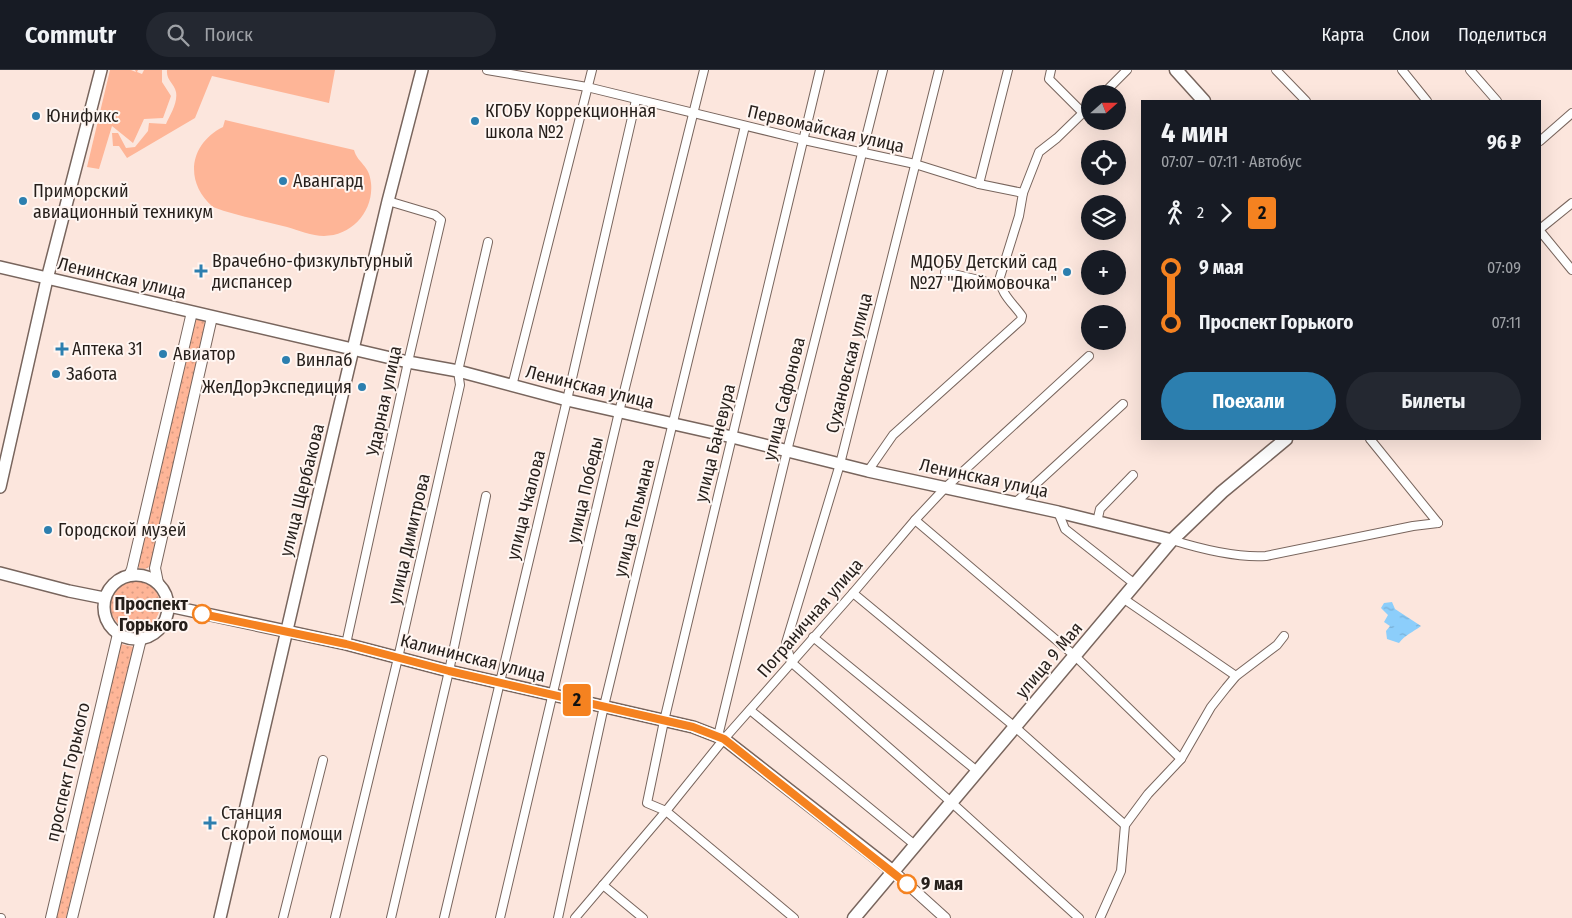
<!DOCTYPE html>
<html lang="ru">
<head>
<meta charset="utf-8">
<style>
	:root { --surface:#171b24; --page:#242831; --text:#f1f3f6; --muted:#9ea1a6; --line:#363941; --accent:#2c7faf }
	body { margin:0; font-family:"Fira Sans Condensed",sans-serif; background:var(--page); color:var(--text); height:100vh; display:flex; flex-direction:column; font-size:19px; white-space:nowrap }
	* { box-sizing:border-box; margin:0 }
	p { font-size:16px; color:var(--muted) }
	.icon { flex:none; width:28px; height:28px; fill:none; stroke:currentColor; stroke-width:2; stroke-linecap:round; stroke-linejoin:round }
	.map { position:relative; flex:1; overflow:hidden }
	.drawer { position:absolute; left:1141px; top:30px; width:400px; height:340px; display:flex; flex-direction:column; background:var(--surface); border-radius:0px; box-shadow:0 5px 20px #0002 }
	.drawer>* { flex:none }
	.badge { padding:0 10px; border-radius:4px; font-size:18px; line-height:32px }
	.needle { width:32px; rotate:69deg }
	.fabs { position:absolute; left:1081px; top:15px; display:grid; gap:10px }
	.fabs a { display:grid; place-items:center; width:45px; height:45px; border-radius:50%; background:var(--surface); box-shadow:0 5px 20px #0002; font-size:25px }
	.map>.badge { position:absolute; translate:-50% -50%; box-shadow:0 0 0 2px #fff }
	.legs { display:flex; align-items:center; gap:8px; height:55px; padding:0 20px; font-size:16px }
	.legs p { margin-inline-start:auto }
	.overview { display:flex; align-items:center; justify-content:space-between; height:85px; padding:0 20px }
	h1 { font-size:28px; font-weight:700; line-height:38px }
	.action { display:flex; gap:10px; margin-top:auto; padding:10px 20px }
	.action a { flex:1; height:58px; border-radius:30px; background:var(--accent); color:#fff; font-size:20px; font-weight:700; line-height:58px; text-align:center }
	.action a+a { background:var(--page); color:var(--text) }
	ul { padding:0 20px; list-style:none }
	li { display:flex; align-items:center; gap:18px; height:55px; font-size:19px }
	li i { display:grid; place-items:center; width:8px; height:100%; margin:0 6px; background:currentColor }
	li i::after { content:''; width:12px; height:12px; margin:-6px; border:4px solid; border-radius:50%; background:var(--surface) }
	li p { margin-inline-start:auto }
	li:first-child i { background:linear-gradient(#0000 50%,currentColor 0) }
	li:last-child i { background:linear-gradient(currentColor 50%,#0000 0) }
	header { display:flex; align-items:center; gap:30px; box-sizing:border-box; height:70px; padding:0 25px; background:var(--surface); border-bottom:1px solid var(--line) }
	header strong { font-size:24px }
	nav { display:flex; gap:28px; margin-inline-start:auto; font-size:18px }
	.search { width:350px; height:45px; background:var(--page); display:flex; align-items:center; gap:12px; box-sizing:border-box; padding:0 18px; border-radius:28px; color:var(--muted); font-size:19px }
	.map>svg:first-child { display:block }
	.grass { fill:url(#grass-dots) }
	.park { fill:#feb597 }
	.water { fill:url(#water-ripples) }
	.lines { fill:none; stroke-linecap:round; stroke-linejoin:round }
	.minor-casing { stroke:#78655d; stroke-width:10 }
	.tertiary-casing { stroke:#78655d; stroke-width:12 }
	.secondary-casing { stroke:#78655d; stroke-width:14 }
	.primary-casing { stroke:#78655d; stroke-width:15 }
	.minor { stroke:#fff; stroke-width:8 }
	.tertiary { stroke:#fff; stroke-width:10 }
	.secondary { stroke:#fff; stroke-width:11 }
	.primary { stroke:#fff; stroke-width:12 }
	.line-1-casing { stroke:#fff; stroke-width:11 }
	.line-1 { stroke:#f58220; stroke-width:8 }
	.poi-dot { fill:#2c7faf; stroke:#fff6f2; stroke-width:2 }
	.stop-1-dot { fill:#fff; stroke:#f58220; stroke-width:2.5 }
	.labels { text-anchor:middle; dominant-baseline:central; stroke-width:4; stroke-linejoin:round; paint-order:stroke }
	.poi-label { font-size:18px; fill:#261f1b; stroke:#fff6f2; text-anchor:start }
	.street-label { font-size:18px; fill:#261f1b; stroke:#fff6f2 }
	.stop-label { font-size:18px; font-weight:bold; fill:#261f1b; stroke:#fff6f2; text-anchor:end }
</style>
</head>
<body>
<header>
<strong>Commutr</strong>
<div class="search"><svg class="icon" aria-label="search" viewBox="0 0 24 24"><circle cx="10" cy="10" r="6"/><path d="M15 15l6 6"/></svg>Поиск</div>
<nav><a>Карта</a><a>Слои</a><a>Поделиться</a></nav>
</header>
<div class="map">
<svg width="1572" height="848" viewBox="0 0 1572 848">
	<defs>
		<pattern id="grass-dots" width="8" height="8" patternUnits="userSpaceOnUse" patternTransform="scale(1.25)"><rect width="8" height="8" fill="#feb597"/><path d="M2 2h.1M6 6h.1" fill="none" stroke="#da9b82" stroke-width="1.8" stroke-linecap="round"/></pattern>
		<pattern id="water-ripples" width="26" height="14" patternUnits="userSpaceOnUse" patternTransform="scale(1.25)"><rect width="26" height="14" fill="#8ccefb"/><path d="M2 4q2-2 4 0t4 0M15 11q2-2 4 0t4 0" fill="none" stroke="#79b0d7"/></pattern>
	</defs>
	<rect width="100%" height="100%" fill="#fce6dd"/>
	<g class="grass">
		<polygon points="199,248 203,249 205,253 151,496 145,499 139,498 137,492 194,251"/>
		<circle cx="135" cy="535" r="25"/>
		<polygon points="121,574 134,577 66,848 56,848"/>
	</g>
	<g class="park">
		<polygon points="110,0 131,0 136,2 135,0 138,0 137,2 142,4 144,0 162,0 162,12 171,26 163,48 144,49 133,73 112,56 99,99 87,97"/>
		<path d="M167,0H335L329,33L212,6L195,48L127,88L119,76H113L112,63H118L126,78L135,77L148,61L149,53L166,54C170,45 178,33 176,22C174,13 166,10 167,0Z"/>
		<path d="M225,50L354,80C358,94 369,94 371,113C374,141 352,166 324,166C312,166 298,160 287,157C262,150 236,146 213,137C184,112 189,74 223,57Z"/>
	</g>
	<path class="water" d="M1392,532L1395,539L1421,556C1413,562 1405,565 1399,573L1387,569L1386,561L1390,556L1384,552L1388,545L1381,538L1384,533Z"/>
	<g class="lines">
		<defs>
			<g id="minor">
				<polyline points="487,0 587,17 804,70 915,94 979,114 1023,123"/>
				<polyline points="939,0 840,394 786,573 791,592 951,732 1079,848"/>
				<polyline points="1051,0 1049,9 1083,43"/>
				<polyline points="1276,0 1306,31"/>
				<polyline points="1402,0 1427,31"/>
				<polyline points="1470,0 1497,31"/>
				<polyline points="1103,24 1127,0"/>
				<polyline points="1540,71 1572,43"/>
				<polyline points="979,114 1008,0"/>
				<polyline points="1540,159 1572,133"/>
				<polyline points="1540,161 1572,200"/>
				<polyline points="945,202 1000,215"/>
				<polyline points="512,316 592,0"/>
				<polyline points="1370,369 1438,453"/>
				<path d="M868,401L893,365L1021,250L1022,246C1013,233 1000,224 1000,207L1019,146L1023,123L1039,82L1057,68L1090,36"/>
				<polyline points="1015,433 1123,334"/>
				<polyline points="1058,442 1065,459 1136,515"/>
				<polyline points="915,450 1075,586 1181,689"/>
				<polyline points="1097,452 1100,439 1133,405"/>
				<path d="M1172,470C1201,479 1235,488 1266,486L1413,456L1438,453"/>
				<polyline points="853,523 1015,657 1125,755"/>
				<polyline points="1124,529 1236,606"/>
				<polyline points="813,567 977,701"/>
				<polyline points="346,574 408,292 441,150 435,145 388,131"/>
				<polyline points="750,640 915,775"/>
				<polyline points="718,666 787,381 883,0"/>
				<polyline points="603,815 643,848"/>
				<polyline points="0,848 1,848"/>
				<polyline points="283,848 323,690"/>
				<polyline points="335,848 398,588 460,315 458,301 488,172"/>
				<polyline points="391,848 449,601 486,426"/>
				<polyline points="444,848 567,330 636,30"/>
				<polyline points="500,848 619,342 704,0"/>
				<polyline points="558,848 604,636 745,56"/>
				<polyline points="575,848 666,741 724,669 853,523 915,450 945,418 1089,286"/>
				<polyline points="794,848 666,741 647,733 664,651 820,0"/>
				<polyline points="1100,848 1121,801 1125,755 1148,724 1181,689 1211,637 1226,618 1236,606 1277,575 1284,566"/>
			</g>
			<g id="tertiary">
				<polyline points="129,506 132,499 192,242"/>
				<polyline points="158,513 155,498 212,247"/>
				<polyline points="893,801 945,848"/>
				<polyline points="51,848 118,564"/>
				<polyline points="72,848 141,569"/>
			</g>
			<g id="secondary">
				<polyline points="0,197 408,292 458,301 567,330 732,367 868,401 1058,442 1172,470"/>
				<polyline points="0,417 47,209 101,0"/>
				<polyline points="0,503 69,521 104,528"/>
				<circle cx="136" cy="537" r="32"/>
				<polyline points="169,536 346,574 449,601 693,657 724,669 893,801"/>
				<polyline points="220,848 307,474 388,131 422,0"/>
			</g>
			<g id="primary">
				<polyline points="1176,0 1204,31"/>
				<polyline points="854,848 1172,470 1222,422 1286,369"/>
			</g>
		</defs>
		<use href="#minor" class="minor-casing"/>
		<use href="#tertiary" class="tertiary-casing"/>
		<use href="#secondary" class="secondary-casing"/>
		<use href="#primary" class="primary-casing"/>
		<use href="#minor" class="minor"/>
		<use href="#tertiary" class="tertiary"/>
		<use href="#secondary" class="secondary"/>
		<use href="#primary" class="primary"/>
	</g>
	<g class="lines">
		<defs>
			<polyline id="line-1" points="202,544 346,574 449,601 693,657 724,669 907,814"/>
		</defs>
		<use href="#line-1" class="line-1-casing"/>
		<use href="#line-1" class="line-1"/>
	</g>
	<g class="poi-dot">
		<circle cx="36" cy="46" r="5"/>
		<circle cx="475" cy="51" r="5"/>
		<circle cx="283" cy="111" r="5"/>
		<circle cx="23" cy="131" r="5"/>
		<path d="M198.5 193.5h5v5h5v5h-5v5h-5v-5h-5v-5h5z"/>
		<circle cx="1067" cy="202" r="5"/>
		<path d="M59.5 271.5h5v5h5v5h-5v5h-5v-5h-5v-5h5z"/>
		<circle cx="163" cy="284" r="5"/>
		<circle cx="286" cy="290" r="5"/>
		<circle cx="56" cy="304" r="5"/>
		<circle cx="362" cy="317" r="5"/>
		<circle cx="48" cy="460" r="5"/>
		<path d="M207.5 745.5h5v5h5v5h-5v5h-5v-5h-5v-5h5z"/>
	</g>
	<g class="stop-1-dot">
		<circle cx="202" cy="544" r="9"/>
		<circle cx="907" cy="814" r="9"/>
	</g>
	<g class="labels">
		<g class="poi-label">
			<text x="485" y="41">КГОБУ Коррекционная<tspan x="485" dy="21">школа №2</tspan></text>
			<text x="46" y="46">Юнификс</text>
			<text x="293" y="111">Авангард</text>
			<text x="33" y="121">Приморский<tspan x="33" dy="21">авиационный техникум</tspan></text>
			<text x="212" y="191">Врачебно-физкультурный<tspan x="212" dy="21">диспансер</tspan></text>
			<text x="1057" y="192" text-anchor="end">МДОБУ Детский сад<tspan x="1057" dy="21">№27 "Дюймовочка"</tspan></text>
			<text x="72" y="279">Аптека 31</text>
			<text x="173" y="284">Авиатор</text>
			<text x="296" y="290">Винлаб</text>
			<text x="66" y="304">Забота</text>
			<text x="352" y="317" text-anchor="end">ЖелДорЭкспедиция</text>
			<text x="58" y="460">Городской музей</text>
			<text x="221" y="743">Станция<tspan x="221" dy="21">Скорой помощи</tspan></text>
		</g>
		<g class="street-label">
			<text transform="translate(826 59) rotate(13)">Первомайская улица</text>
			<text transform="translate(122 208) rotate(13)">Ленинская улица</text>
			<text transform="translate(849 293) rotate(-76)">Сухановская улица</text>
			<text transform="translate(590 317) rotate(14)">Ленинская улица</text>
			<text transform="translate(784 329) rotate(-76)">улица Сафонова</text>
			<text transform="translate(384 331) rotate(-78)">Ударная улица</text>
			<text transform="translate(715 373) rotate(-76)">улица Баневура</text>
			<text transform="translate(984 408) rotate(12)">Ленинская улица</text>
			<text transform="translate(302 420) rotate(-76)">улица Щербакова</text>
			<text transform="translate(585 420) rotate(-77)">улица Победы</text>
			<text transform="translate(526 435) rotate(-76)">улица Чкалова</text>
			<text transform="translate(634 448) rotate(-76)">улица Тельмана</text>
			<text transform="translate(409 469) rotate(-77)">улица Димитрова</text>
			<text transform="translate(810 548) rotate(-49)">Пограничная улица</text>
			<text transform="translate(473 588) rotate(14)">Калининская улица</text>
			<text transform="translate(1049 590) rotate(-50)">улица 9 Мая</text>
			<text transform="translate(68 702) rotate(-77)">проспект Горького</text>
		</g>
		<g class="stop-label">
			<text x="188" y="534">Проспект<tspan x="188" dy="21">Горького</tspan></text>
			<text x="921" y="814" text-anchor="start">9 мая</text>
		</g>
	</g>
</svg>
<div class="fabs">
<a><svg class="needle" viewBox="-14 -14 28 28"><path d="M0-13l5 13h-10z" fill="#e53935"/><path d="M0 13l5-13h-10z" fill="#9ea1a6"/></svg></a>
<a><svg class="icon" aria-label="locate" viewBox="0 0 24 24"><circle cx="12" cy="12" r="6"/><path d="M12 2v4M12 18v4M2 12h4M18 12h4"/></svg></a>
<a><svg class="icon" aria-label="layers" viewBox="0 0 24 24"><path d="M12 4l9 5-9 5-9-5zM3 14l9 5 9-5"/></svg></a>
<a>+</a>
<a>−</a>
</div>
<b class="badge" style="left:577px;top:630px;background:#f58220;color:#111">2</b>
<section class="drawer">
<div class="overview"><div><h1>4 мин</h1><p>07:07 – 07:11 · Автобус</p></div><b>96 ₽</b></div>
<div class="legs"><svg class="icon" aria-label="walk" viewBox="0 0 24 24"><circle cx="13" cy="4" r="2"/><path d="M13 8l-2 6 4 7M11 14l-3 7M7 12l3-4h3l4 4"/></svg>2<svg class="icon" aria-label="forward" viewBox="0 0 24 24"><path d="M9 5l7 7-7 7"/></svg><b class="badge" style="background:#f58220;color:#111">2</b></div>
<ul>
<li><i style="color:#f58220"></i><b>9 мая</b><p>07:09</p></li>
<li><i style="color:#f58220"></i><b>Проспект Горького</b><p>07:11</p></li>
</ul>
<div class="action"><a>Поехали</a><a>Билеты</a></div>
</section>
</div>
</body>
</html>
